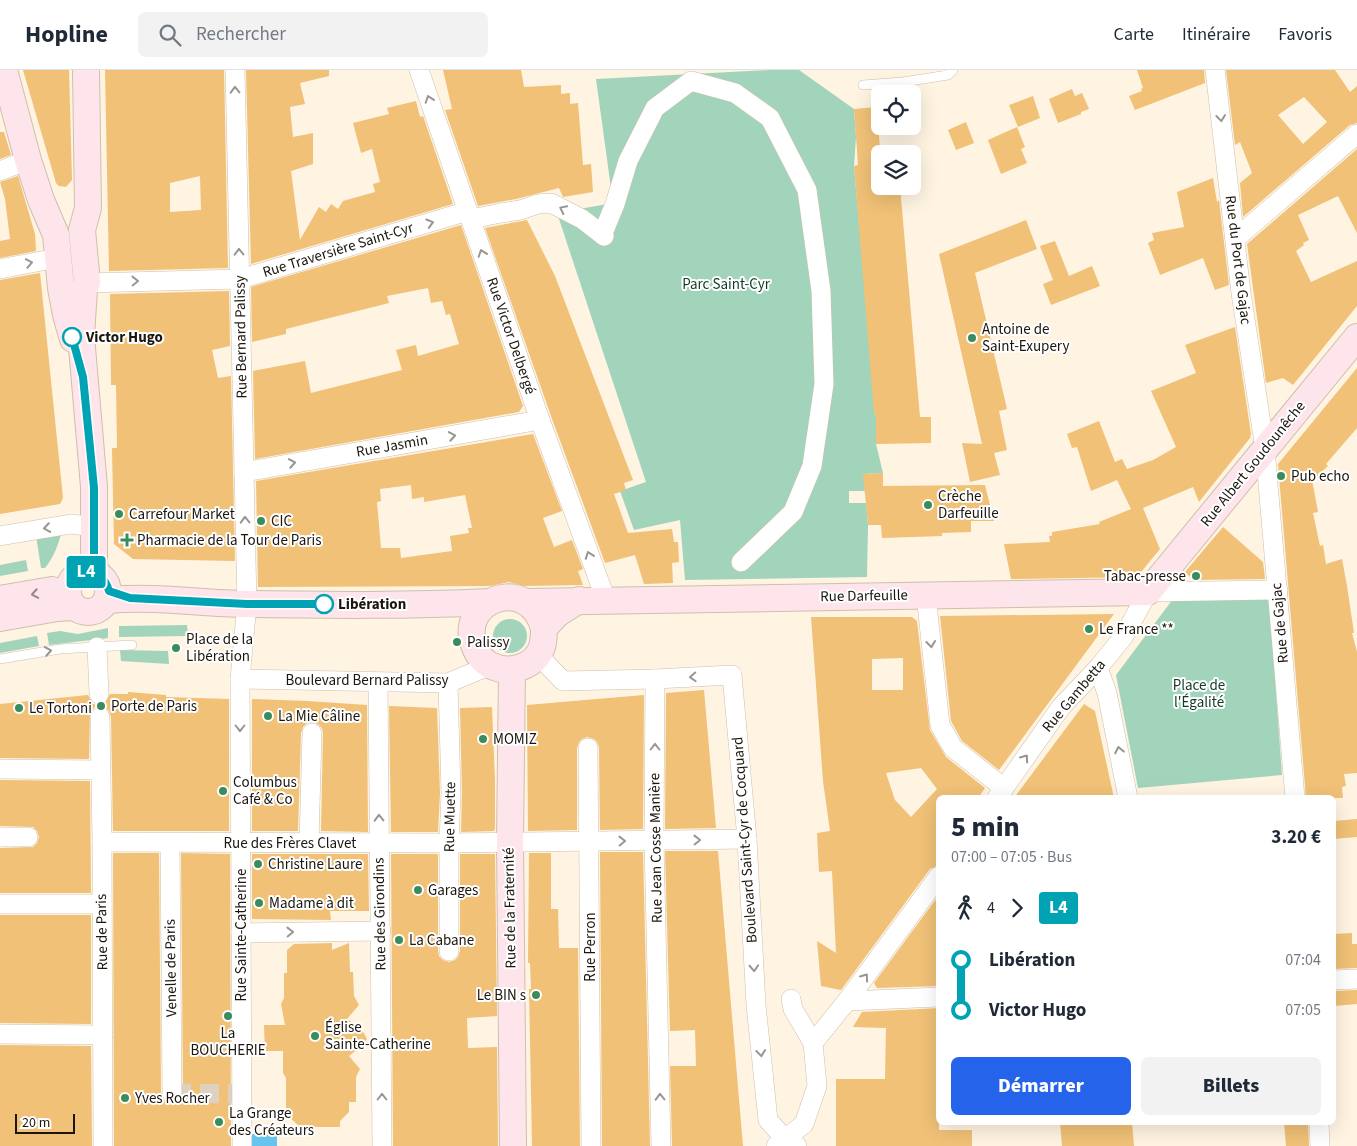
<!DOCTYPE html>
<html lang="fr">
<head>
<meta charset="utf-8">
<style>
	:root { --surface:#fff; --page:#f2f2f3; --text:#1f2937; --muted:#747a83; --line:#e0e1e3; --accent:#2563eb }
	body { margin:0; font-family:"Source Sans 3",sans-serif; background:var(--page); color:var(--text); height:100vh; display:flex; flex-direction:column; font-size:19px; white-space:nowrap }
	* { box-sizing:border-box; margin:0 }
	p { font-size:16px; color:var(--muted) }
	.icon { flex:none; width:28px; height:28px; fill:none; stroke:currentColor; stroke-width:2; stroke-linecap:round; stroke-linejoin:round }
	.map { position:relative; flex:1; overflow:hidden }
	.sheet { position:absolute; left:936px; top:725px; width:400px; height:330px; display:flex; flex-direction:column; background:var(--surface); border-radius:8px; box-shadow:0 5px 20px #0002 }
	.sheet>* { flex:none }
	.badge { padding:0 10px; border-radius:4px; font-size:18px; line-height:32px }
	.fabs { position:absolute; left:871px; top:15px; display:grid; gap:10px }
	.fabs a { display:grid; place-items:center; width:50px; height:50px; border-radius:8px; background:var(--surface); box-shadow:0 5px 20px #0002; font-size:25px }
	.scale { position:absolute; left:15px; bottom:12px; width:60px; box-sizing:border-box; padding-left:5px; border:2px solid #1b160e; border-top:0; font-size:14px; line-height:18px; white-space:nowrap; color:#1b160e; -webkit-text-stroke:4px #fff; paint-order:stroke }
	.map>.badge { position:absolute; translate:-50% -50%; box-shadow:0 0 0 2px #fff }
	.legs { display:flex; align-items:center; gap:8px; height:55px; padding:0 15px; font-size:16px }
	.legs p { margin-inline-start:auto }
	.head { display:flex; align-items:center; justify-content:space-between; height:85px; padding:0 15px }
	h1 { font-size:28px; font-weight:800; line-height:38px }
	.action { display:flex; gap:10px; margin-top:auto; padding:10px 15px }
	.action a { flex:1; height:58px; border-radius:8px; background:var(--accent); color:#fff; font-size:20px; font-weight:800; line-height:58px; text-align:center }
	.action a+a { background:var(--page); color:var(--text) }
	ul { padding:0 15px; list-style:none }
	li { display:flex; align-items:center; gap:18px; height:50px; font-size:19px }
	li i { display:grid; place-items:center; width:8px; height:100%; margin:0 6px; background:currentColor }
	li i::after { content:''; width:12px; height:12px; margin:-6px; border:4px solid; border-radius:50%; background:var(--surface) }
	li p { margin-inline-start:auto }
	li:first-child i { background:linear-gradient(#0000 50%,currentColor 0) }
	li:last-child i { background:linear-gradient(currentColor 50%,#0000 0) }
	header { display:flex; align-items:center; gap:30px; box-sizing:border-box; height:70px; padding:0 25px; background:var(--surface); border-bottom:1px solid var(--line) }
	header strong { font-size:24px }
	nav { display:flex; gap:28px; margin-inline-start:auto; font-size:18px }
	.search { width:350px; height:45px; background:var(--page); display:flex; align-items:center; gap:12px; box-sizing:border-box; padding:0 18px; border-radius:8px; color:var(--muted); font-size:19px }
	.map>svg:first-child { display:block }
	.green { fill:#a1d4bb }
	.water { fill:#69c3ef }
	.building { fill:#f0c177; fill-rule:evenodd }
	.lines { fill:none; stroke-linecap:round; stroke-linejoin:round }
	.street-tunnel { stroke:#ddd2c2; stroke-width:19; stroke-dasharray:19 9; stroke-linecap:butt }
	.lane-casing { stroke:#cec0ab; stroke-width:10 }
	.street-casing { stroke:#cec0ab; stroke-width:20 }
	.secondary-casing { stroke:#cec0ab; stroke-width:28 }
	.lane { stroke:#fff; stroke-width:9 }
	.street { stroke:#fff; stroke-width:19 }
	.secondary { stroke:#fee4eb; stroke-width:26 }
	.oneway { stroke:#989693 }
	.oneway2 { stroke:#988788 }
	.line-1-casing { stroke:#fff; stroke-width:11 }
	.line-1 { stroke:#00a3b4; stroke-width:8 }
	.stop-1-dot { fill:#fff; stroke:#00a3b4; stroke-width:2.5 }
	.poi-dot { fill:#3a8c5d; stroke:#fff; stroke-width:2 }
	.labels { text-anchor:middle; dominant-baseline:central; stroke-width:4; stroke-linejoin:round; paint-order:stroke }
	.street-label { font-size:15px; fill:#1b160e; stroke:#fff }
	.park-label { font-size:15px; fill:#113a29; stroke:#fff }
	.poi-label { font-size:15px; fill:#1b160e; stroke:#fff; text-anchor:start }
	.stop-label { font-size:15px; font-weight:bold; fill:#1b160e; stroke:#fff; text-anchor:start }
</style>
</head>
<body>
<header>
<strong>Hopline</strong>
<div class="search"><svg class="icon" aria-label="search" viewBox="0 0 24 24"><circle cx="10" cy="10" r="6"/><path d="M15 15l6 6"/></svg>Rechercher</div>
<nav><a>Carte</a><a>Itinéraire</a><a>Favoris</a></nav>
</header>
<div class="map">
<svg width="1357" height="1076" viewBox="0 0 1357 1076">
	<rect width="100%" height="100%" fill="#fff3e2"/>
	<g class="green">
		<polygon points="770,0 799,0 854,39 856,67 854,96 876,348 876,374 883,403 864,404 865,421 849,421 849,433 866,433 868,455 867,507 685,510 680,450 634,460 620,421 646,412 557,143 613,133 596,9"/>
		<path d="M62,461C58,475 54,487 45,498H41L36,466Z"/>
		<polygon points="26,490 28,501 0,506 0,495"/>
		<polygon points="1269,525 1282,705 1138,718 1116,605 1173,529"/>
		<circle cx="510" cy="566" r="17"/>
		<polygon points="187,555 188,566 119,567 119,556"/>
		<polygon points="108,558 108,568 49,575 47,563 60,561 78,564"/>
		<polygon points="37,566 39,576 0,583 0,573"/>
		<polygon points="120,580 168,581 169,594 121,591"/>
	</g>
	<polygon class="water" points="251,1064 277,1064 277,1076 250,1076"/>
	<g class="building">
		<polygon points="23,0 69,0 72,110 66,117 59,116 56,113"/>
		<path d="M105,0H224L228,198L109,201ZM200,106L201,140L170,142V113Z"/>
		<polygon points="246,0 329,0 329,6 300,13 305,34 290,37 293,67 313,63 313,94 291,101 300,170 319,137 326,142 331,134 338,139 343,131 375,122 373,114 380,112 372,79 361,83 353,53 389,44 387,38 416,31 420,47 423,46 453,134 251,194"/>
		<polygon points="443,0 521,0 524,17 561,15 561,24 570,23 570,34 578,33 583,95 591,94 593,122 563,127 559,118 516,129 478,136 445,40 452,39"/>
		<polygon points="1137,0 1204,0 1205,13 1135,40 1129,26 1142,21 1141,19 1143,18"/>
		<path d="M1226,0H1335L1350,22L1357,16V53L1350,55L1243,147L1240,113L1252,103L1240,72L1235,75ZM1304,27L1327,52L1303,74L1278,45Z"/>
		<polygon points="1072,19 1075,26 1082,23 1089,39 1081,42 1081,44 1058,53 1049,29"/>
		<polygon points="1033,26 1040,48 1018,57 1009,35"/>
		<polygon points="877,37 880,79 880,116 900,116 920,347 931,347 931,373 876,374 876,344 874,344 854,96 858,95 854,39"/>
		<polygon points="966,52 974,73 956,80 948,60"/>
		<polygon points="1017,57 1025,77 1021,79 1027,93 1001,104 988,70"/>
		<polygon points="0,62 4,62 11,85 0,89"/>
		<polygon points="1357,79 1357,163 1338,126 1298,145 1309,170 1303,173 1304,175 1296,181 1311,212 1357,191 1357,236 1293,315 1283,308 1266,313 1247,174"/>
		<polygon points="18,106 35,164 36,181 0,188 0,171 10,169 5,129 0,112"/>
		<polygon points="1213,108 1217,132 1219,130 1229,215 1215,220 1203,188 1160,205 1148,173 1154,170 1152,163 1184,157 1177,122"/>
		<polygon points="527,150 555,206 633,410 624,413 626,420 614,424 628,463 672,459 674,472 678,472 679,492 672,493 673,513 644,514 635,485 605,493 551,346 485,158"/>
		<polygon points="1026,150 1037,179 975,203 1007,339 999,341 1007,380 994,383 1000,405 970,412 962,373 982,374 939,184"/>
		<polygon points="461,155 523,336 519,342 255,389 253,301 305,291 311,323 402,300 396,280 416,275 418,286 459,274 450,244 446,245 442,231 431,233 428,218 387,226 389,233 286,259 286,264 252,272 251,217"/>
		<polygon points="1055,171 1069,206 1092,196 1100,216 1051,235 1043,214 1053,210 1040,176"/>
		<polygon points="40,203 63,428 60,434 0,444 0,210"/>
		<polygon points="229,221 230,276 212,280 218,308 231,306 235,491 133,489 114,474 112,378 117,378 116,315 111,315 110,224"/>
		<polygon points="1235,257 1251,364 1250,368 1199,432 1193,417 1143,438 1160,479 1137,507 1011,509 1004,474 1050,472 1049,466 1052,466 1052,462 1100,454 1099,452 1131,439 1117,410 1091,421 1077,377 1072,378 1067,364 1099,351 1115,392 1122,389 1127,399 1153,390 1176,377 1151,321 1196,303 1185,275"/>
		<polygon points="1357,298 1357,358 1326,394 1328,396 1312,410 1318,442 1313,443 1320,476 1323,475 1326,494 1342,489 1347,516 1354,563 1352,563 1357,582 1357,703 1344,704 1346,716 1342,717 1343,728 1306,728 1278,394"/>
		<path d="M533,364L562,441L543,448L554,477L572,470L583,499L578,501L583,515L524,516L509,512L490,516L258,517L256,411ZM411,415L412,429L424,427V432L465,425L472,458H468L469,463L450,466L452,481L401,488L400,478H381L377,432L381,431L380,419Z"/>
		<polygon points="883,403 883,416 985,415 994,451 971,451 971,462 942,463 942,466 882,468 881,455 868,455 863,404"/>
		<polygon points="1223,457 1263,492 1265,509 1193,510 1185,502"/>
		<polygon points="1114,544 999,700 962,671 951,651 940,546"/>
		<path d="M811,547H912L917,551L930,660L946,687L985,718L978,728H939V795L930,799L841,920L821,916L817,871L836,883L832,801L819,802L818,784L817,763L830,761L823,711ZM903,588V620H872V589ZM921,698L937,719L911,747L895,730L886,703Z"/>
		<polygon points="704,620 716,758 665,759 666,623"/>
		<polygon points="128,622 166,625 166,627 229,629 229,761 113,761 111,647 109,641 105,637 99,636 95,637 90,642 89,689 0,688 0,634 88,625 93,634 100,635 105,633 110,624 128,624"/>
		<polygon points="644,625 643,759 600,760 599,677 597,672 594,669 587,667 582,669 579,672 577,678 577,760 528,761 527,635"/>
		<polygon points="252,629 307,631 367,635 368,762 321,761 323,663 322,658 318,654 312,652 307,653 303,657 301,663 298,761 252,761"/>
		<polygon points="1084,634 1095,641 1114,728 1014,728"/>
		<polygon points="389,636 437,638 440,723 438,762 391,762"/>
		<polygon points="492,637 495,710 495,759 494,761 461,762 462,723 460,638"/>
		<polygon points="0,710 90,711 91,823 0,823 0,778 33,777 37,773 39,767 37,761 33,757 0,756"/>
		<polygon points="1357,749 1357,767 1334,769 1334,751"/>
		<polygon points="665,781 718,781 743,1076 672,1076 670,996 696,996 695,960 670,961"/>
		<polygon points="600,782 643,782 650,1076 602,1076"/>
		<polygon points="113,783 159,783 161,1023 163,1029 167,1033 172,1034 178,1032 182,1028 183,1023 181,783 230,784 231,1076 114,1076"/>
		<polygon points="529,783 551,783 551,839 558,839 559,878 578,878 580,1076 532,1076 529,919 531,919 530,893 528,893"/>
		<polygon points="252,784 368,784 369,841 330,841 331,850 252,849"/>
		<polygon points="391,784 438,784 438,881 439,886 443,890 449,892 455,890 458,887 460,881 460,784 495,784 497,946 467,948 468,978 497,977 498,1076 393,1076"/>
		<polygon points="939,825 939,916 877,918 874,913"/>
		<polygon points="0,845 91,845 91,954 0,953"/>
		<polygon points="1352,863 1352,874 1357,874 1357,898 1334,899 1334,864"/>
		<polygon points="332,873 332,880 349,873 350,902 353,902 354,926 359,935 347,949 361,958 367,969 361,976 349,986 360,999 356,1007 356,1032 349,1032 349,1042 340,1051 340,1057 300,1057 286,1044 286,1008 283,1003 283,981 265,981 264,955 285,955 281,934 284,928 284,903 287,903 287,880 294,874"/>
		<polygon points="1357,920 1357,934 1334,936 1334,921"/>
		<polygon points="939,938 939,1060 972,1060 972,1076 836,1076 836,1009 885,1009 886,958 853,957 862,942"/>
		<polygon points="0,975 91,976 92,1076 0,1076"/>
		<polygon points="1060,1052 1132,1052 1134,1076 1062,1076"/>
		<polygon points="1284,1052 1308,1052 1309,1076 1286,1076"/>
	</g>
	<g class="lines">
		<polyline class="street-tunnel" points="172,1023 242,1024"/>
		<defs>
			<g id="lane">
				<polyline points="863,15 903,12 948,5 953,0"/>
				<polyline points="0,589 60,579 132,575"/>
			</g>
			<g id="street">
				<polyline points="235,0 247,534 240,609 242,1076"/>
				<polyline points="419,0 540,350 606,530"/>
				<polyline points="1215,0 1241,223 1265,379 1295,728"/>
				<polyline points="0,101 28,90"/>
				<polyline points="471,149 501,143 520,140 538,134 551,133 582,149 604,166"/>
				<polyline points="604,166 603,163 615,134 628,91 655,38 691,11 735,23 770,48 807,120 821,221 824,314 812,396 793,442 741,492"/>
				<polyline points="1235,169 1357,64"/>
				<polyline points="0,199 57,188"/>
				<polyline points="87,213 240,209 468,141"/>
				<polyline points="244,402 540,350"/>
				<polyline points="0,466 71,454 95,457"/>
				<polyline points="926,525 940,655 953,678 1004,718"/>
				<polyline points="97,577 99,624"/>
				<polyline points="538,585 563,611 655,609 654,771 661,1076"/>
				<polyline points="1098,598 1107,623 1128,728"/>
				<polyline points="240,609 448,613 491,595"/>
				<polyline points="655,609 732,605 747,769 756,935 768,1050 785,1069 797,1076"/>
				<polyline points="378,612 382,1076"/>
				<polyline points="448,613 451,723 449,773 449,881"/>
				<polyline points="100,647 102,772 103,1076"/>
				<polyline points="588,678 591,1076"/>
				<polyline points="0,699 100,700"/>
				<polyline points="997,728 1061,637 1098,598 1124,566 1148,522 1278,520"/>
				<polyline points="0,767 28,767"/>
				<polyline points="102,772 449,773 747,769"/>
				<polyline points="170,773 172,1023"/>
				<polyline points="309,773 312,663"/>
				<polyline points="0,834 102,834"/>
				<polyline points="241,863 381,861"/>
				<polyline points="1334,910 1357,909"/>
				<polyline points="847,931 939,927"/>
				<polyline points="0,964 103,965"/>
				<polyline points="813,973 847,931 939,806"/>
				<polyline points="1319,1052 1320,1076"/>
				<polyline points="776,1076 804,1054 817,1016 813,973 793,939 791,929"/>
			</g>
			<g id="secondary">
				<polyline points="4,0 28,90 41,130 56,165 61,218 66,245 73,269"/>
				<polyline points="86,0 88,138 82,160 87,213 84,219 81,266 94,417 94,491 95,503"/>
				<circle cx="88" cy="522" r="20"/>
				<polyline points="0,529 52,520"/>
				<path d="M108,530C153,526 199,533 245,534C326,535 408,536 489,532"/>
				<polyline points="526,532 1148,522 1357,267"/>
				<polyline points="0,548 57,538 74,537"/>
				<path d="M544,558C528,503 458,530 474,575C477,583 482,591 490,595C509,605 535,597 542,577C544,570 544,564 544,558L557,544L579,530"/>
				<polyline points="512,600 510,771 513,1076"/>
			</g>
		</defs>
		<use href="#lane" class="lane-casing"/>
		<use href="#street" class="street-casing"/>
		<use href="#secondary" class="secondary-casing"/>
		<use href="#lane" class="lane"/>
		<use href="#street" class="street"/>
		<use href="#secondary" class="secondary"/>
	</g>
	<defs><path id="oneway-chevron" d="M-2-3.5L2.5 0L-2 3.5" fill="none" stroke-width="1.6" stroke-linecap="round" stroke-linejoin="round" transform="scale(1.25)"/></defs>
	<g class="oneway">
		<use href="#oneway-chevron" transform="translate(235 20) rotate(-91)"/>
		<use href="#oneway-chevron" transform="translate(429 29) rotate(-109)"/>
		<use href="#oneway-chevron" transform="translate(1221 48) rotate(83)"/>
		<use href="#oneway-chevron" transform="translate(563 139) rotate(-154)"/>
		<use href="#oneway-chevron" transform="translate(430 153) rotate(-17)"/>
		<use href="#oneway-chevron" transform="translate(239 182) rotate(-91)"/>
		<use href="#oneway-chevron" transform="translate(482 183) rotate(-109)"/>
		<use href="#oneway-chevron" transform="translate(29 193) rotate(-11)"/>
		<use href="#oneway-chevron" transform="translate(135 211) rotate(-1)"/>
		<use href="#oneway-chevron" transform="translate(452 366) rotate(-10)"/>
		<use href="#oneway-chevron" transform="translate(292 393) rotate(-10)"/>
		<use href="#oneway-chevron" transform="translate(245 450) rotate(-91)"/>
		<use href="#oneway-chevron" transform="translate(47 458) rotate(171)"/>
		<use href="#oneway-chevron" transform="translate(589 485) rotate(-110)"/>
		<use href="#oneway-chevron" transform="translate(931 574) rotate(84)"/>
		<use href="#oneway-chevron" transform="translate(48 581) rotate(-10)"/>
		<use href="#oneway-chevron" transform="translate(693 607) rotate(177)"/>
		<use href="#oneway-chevron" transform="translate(240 658) rotate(90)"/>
		<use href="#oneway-chevron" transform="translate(655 677) rotate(-90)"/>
		<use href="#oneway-chevron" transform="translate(1119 680) rotate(-101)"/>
		<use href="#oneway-chevron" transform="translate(1025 688) rotate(-55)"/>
		<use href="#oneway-chevron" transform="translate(379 748) rotate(-91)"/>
		<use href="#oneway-chevron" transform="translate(697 770) rotate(-1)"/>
		<use href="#oneway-chevron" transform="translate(622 771) rotate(-1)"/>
		<use href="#oneway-chevron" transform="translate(290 862) rotate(-1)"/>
		<use href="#oneway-chevron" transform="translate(754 898) rotate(87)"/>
		<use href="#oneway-chevron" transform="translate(865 907) rotate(-54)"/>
		<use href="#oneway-chevron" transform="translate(761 983) rotate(84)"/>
		<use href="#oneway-chevron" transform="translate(382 1027) rotate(-90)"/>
		<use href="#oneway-chevron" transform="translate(660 1027) rotate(-91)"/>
	</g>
	<use class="oneway2" href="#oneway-chevron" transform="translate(35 524) rotate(170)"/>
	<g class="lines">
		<defs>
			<path id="line-1" d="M72,267L83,307L94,418V490L80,504C95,500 105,506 109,521L130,528L247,534H324"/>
		</defs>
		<use href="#line-1" class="line-1-casing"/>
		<use href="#line-1" class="line-1"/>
	</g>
	<g class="stop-1-dot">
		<circle cx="72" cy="267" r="9"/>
		<circle cx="324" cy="534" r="9"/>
	</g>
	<g class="poi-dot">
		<circle cx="972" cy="268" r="5"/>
		<circle cx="1281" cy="406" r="5"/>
		<circle cx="928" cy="435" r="5"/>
		<circle cx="119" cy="444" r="5"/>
		<circle cx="261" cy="451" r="5"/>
		<path d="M124.5 462.5h5v5h5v5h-5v5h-5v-5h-5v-5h5z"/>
		<circle cx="1196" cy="506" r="5"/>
		<circle cx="1089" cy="559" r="5"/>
		<circle cx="457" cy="572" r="5"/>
		<circle cx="176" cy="578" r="5"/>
		<circle cx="101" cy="636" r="5"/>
		<circle cx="19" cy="638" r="5"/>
		<circle cx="268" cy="646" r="5"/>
		<circle cx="483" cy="669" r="5"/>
		<circle cx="223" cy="721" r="5"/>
		<circle cx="258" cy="794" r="5"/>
		<circle cx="418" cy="820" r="5"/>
		<circle cx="259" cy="833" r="5"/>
		<circle cx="399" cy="870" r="5"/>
		<circle cx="536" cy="925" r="5"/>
		<circle cx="228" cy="946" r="5"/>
		<circle cx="315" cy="966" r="5"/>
		<circle cx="125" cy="1028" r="5"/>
		<circle cx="219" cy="1052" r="5"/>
	</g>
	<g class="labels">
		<g class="street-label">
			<text transform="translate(338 180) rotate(-17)">Rue Traversière Saint-Cyr</text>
			<text transform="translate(1238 190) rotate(83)">Rue du Port de Gajac</text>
			<text transform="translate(511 266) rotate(71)">Rue Victor Delbergé</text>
			<text transform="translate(241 267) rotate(-91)">Rue Bernard Palissy</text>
			<text transform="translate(392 376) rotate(-10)">Rue Jasmin</text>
			<text transform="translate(1253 394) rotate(-51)">Rue Albert Goudounêche</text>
			<text transform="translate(864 526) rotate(-1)">Rue Darfeuille</text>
			<text transform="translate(1280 553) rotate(-95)">Rue de Gajac</text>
			<text x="367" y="610">Boulevard Bernard Palissy</text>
			<text transform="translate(1074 626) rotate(-50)">Rue Gambetta</text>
			<text transform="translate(450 747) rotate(-89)">Rue Muette</text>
			<text transform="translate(745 770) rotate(-94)">Boulevard Saint-Cyr de Cocquard</text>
			<text x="290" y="773">Rue des Frères Clavet</text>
			<text transform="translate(656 778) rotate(-91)">Rue Jean Cosse Manière</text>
			<text transform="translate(510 838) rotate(-91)">Rue de la Fraternité</text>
			<text transform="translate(380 844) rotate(-91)">Rue des Girondins</text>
			<text transform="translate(102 862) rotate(-91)">Rue de Paris</text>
			<text transform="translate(241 865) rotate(-90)">Rue Sainte-Catherine</text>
			<text transform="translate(590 877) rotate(-90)">Rue Perron</text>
			<text transform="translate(171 898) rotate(-91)">Venelle de Paris</text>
		</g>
		<g class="park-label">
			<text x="726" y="214">Parc Saint-Cyr</text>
			<text x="1199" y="615">Place de<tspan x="1199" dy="17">l'Égalité</tspan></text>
		</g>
		<g class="poi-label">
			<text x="982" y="259">Antoine de<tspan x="982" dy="17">Saint-Exupery</tspan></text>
			<text x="1291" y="406">Pub echo</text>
			<text x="938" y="426">Crèche<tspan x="938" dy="17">Darfeuille</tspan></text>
			<text x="129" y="444">Carrefour Market</text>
			<text x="271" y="451">CIC</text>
			<text x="137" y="470">Pharmacie de la Tour de Paris</text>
			<text x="1186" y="506" text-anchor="end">Tabac-presse</text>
			<text x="1099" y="559">Le France **</text>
			<text x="186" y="569">Place de la<tspan x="186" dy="17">Libération</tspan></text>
			<text x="467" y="572">Palissy</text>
			<text x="111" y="636">Porte de Paris</text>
			<text x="29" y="638">Le Tortoni</text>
			<text x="278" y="646">La Mie Câline</text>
			<text x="493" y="669">MOMIZ</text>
			<text x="233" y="712">Columbus<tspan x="233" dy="17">Café &amp; Co</tspan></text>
			<text x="268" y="794">Christine Laure</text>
			<text x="428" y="820">Garages</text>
			<text x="269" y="833">Madame à dit</text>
			<text x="409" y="870">La Cabane</text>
			<text x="526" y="925" text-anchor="end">Le BIN s</text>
			<text x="325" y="957">Église<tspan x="325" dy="17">Sainte-Catherine</tspan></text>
			<text x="228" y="963" text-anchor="middle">La<tspan x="228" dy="17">BOUCHERIE</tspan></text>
			<text x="135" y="1028">Yves Rocher</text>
			<text x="229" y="1043">La Grange<tspan x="229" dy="17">des Créateurs</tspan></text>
		</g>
		<g class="stop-label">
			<text x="86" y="267">Victor Hugo</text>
			<text x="338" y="534">Libération</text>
		</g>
	</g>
</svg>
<div class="fabs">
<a><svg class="icon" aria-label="locate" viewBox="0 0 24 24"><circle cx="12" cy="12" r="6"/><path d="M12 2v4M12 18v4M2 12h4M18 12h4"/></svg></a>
<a><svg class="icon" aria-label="layers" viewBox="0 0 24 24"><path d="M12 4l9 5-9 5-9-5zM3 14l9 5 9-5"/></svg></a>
</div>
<div class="scale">20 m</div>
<b class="badge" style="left:86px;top:502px;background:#00a3b4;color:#fff">L4</b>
<section class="sheet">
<div class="head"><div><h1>5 min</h1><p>07:00 – 07:05 · Bus</p></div><b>3.20 €</b></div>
<div class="legs"><svg class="icon" aria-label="walk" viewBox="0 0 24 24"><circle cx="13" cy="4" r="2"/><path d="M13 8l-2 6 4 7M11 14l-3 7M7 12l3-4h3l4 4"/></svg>4<svg class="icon" aria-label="forward" viewBox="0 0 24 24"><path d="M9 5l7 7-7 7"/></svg><b class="badge" style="background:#00a3b4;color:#fff">L4</b></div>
<ul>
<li><i style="color:#00a3b4"></i><b>Libération</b><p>07:04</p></li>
<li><i style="color:#00a3b4"></i><b>Victor Hugo</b><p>07:05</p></li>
</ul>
<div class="action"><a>Démarrer</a><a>Billets</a></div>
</section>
</div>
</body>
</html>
